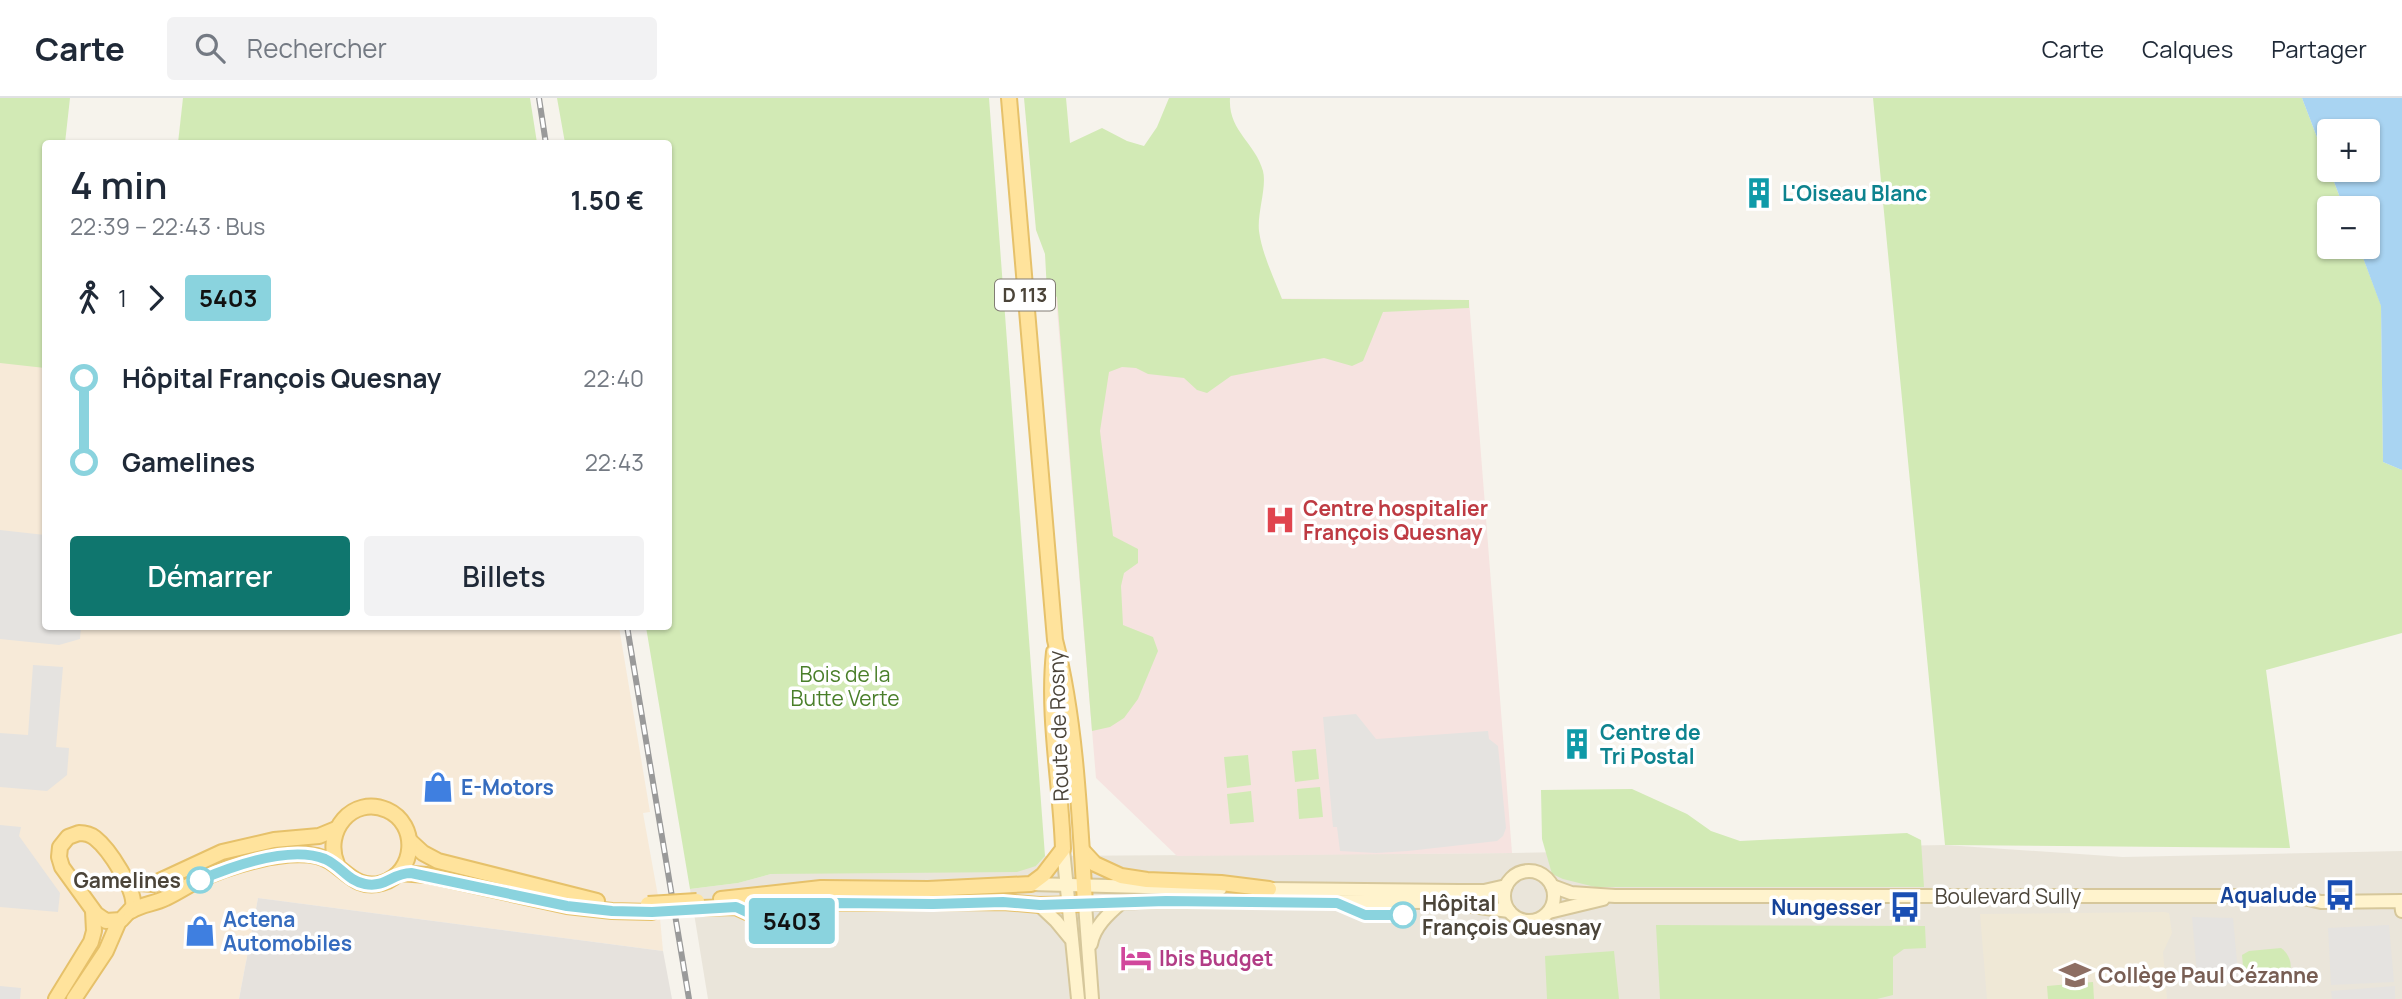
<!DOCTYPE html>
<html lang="fr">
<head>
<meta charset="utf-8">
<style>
	:root { --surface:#fff; --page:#f2f2f3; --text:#1f2937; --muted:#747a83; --line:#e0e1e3; --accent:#0f766e }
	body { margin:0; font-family:Manrope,sans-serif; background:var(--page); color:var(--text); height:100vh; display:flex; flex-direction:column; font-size:26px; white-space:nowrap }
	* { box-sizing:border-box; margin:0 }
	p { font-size:23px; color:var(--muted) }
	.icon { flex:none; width:38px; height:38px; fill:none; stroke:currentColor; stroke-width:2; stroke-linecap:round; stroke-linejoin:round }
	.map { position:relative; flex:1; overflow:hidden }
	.sheet { position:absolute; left:42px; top:42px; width:630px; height:490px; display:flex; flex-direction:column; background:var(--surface); border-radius:7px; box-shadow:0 2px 5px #0004 }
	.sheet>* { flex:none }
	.badge { padding:0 14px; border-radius:5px; font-size:24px; line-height:46px }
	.controls { position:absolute; left:2317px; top:21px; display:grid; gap:14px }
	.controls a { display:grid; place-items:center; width:63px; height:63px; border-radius:7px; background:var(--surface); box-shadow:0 2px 5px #0004; font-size:35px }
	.map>.badge { position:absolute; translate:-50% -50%; box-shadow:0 0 0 4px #fff }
	.legs { display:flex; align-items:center; gap:10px; height:77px; padding:0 28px; font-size:23px }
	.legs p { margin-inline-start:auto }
	.overview { display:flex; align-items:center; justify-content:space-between; height:119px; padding:0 28px }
	h1 { font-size:38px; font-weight:600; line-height:52px }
	.action { display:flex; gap:14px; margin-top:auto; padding:14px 28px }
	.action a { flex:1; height:80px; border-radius:7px; background:var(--accent); color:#fff; font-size:28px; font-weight:600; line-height:80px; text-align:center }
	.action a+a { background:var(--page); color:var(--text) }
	ul { padding:0 28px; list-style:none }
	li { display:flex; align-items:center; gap:24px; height:84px; font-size:26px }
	li i { display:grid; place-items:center; width:10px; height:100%; margin:0 9px; background:currentColor }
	li i::after { content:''; width:18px; height:18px; margin:-9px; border:5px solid; border-radius:50%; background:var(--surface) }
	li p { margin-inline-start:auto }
	li:first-child i { background:linear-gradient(#0000 50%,currentColor 0) }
	li:last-child i { background:linear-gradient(currentColor 50%,#0000 0) }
	header { display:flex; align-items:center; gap:42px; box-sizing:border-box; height:98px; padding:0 35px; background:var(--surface); border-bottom:2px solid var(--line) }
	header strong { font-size:33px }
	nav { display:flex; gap:38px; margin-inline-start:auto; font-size:24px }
	.search { width:490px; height:63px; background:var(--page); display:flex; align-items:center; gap:18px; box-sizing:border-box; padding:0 24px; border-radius:7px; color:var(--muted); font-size:26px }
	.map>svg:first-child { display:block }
	.residential { fill:#eae5da }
	.commercial { fill:#f7ead8 }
	.industrial { fill:#e6e2dd }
	.education { fill:#efe8d6 }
	.medical { fill:#f6e3e0 }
	.green { fill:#d2eab5 }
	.parking { fill:#e5e3e0 }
	.water { fill:#a9d4f2; fill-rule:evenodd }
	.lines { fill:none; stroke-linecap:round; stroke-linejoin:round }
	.secondary-casing { stroke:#d6c79b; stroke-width:16 }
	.primary-casing { stroke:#e6c16a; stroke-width:18 }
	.secondary { stroke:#fff3cd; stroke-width:12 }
	.primary { stroke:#ffe39c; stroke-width:14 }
	.rail-casing { stroke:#9a9a9a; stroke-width:6 }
	.rail { stroke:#fff; stroke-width:3.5; stroke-dasharray:10; stroke-linecap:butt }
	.primary-bridge-casing { stroke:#e6c16a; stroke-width:18; stroke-linecap:butt }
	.primary-bridge { stroke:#ffe39c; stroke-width:14 }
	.line-1-casing { stroke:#fff; stroke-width:16 }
	.line-1 { stroke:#8ad3de; stroke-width:10 }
	.stop-1-dot { fill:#fff; stroke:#8ad3de; stroke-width:3.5 }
	.labels { text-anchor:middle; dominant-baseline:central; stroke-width:7; stroke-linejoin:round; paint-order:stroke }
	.shield { fill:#fff; stroke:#817c74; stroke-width:2 }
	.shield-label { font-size:19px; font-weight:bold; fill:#4b4439 }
	.culture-label { font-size:21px; font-weight:bold; fill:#0d838f; stroke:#fff; text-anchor:start }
	.health-label { font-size:21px; font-weight:bold; fill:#be3a42; stroke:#fff; text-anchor:start }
	.park-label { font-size:21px; fill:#4a7f2a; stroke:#fff }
	.street-label { font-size:21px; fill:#4b4439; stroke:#fff }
	.shop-label { font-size:21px; font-weight:bold; fill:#366cbe; stroke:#fff; text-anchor:start }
	.stop-label { font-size:21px; font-weight:bold; fill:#4b4439; stroke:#fff; text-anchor:end }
	.transit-label { font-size:21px; font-weight:bold; fill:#164399; stroke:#fff; text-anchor:end }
	.hotel-label { font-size:21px; font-weight:bold; fill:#b23c85; stroke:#fff; text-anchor:start }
	.education-label { font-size:21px; font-weight:bold; fill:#785e54; stroke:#fff; text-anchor:start }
</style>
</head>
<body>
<header>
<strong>Carte</strong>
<div class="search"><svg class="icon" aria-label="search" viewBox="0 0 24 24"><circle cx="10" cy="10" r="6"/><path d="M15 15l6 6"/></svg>Rechercher</div>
<nav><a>Carte</a><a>Calques</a><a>Partager</a></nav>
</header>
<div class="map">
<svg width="2402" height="901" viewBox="0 0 2402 901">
	<rect width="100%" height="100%" fill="#f6f3ec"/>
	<polygon class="residential" points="1945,747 2123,759 2402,753 2402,901 708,901 690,791 738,785 771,776 1036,768 1045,758 1512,755"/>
	<polygon class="commercial" points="0,260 45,263 46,528 619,529 650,714 643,715 658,798 663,853 258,800 239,901 0,901"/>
	<polygon class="industrial" points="258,800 663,853 672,901 239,901"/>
	<polygon class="education" points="2164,814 2169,815 2172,835 2163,854 2167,901 1987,901 1980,816"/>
	<polygon class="medical" points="1056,199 1469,202 1512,755 1177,758 1096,680"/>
	<g class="green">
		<polygon points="0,0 70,0 65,45 46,46 45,270 0,265"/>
		<polygon points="183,0 530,0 537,45 178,45"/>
		<polygon points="557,0 989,0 1045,758 1036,768 1017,774 771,776 738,785 690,791 646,529 668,528 668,46 565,45"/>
		<path d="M1024,0H1066L1070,45L1102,30L1127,43L1144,48L1157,29L1169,0H1230C1228,33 1255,44 1263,73C1267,89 1257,115 1259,133C1262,156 1274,180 1282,201L1469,202V210L1383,214L1363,263L1352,268L1324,260L1231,278L1207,295L1197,292L1184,280L1148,276L1136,270L1122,269L1109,274L1100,333L1113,438L1138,451V465L1124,475L1121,488L1123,527L1153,539L1158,553L1138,601L1124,620L1110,629L1092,633L1057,199L1047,194L1045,156L1036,132Z"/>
		<polygon points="1873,0 2302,0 2344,110 2329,110 2329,149 2359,149 2381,207 2383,364 2402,372 2402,535 2266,572 2290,750 1945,747"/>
		<polygon points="1316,651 1319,681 1295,684 1292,653"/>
		<polygon points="1248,657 1251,687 1227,690 1224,659"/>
		<polygon points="1320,689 1323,719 1299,721 1297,691"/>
		<polygon points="1632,691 1687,716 1711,733 1740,743 1907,735 1921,742 1924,789 1595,789 1563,781 1552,776 1542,741 1541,692"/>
		<polygon points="1251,693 1254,724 1230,726 1227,696"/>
		<polygon points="1656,827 1925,828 1926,850 1904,851 1893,859 1893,897 1877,901 1660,901"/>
		<path d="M2281,850C2290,856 2296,872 2284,880C2275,885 2252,885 2244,879L2242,857L2249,853Z"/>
		<polygon points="1614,853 1619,901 1547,901 1545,858"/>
		<polygon points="2093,884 2094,901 2048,901 2047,888"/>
	</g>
	<g class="parking">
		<polygon points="0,432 45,437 46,528 81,529 80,541 59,547 0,541"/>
		<polygon points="33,567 63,569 56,649 69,650 67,677 47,693 0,689 0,635 28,637"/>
		<polygon points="1356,616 1376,641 1488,633 1489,641 1498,648 1506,730 1503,738 1497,743 1408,753 1376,755 1340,753 1337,729 1333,729 1323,619"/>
		<polygon points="0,727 21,729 19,738 60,795 58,814 0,809"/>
		<polygon points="2192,819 2233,820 2239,885 2198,888"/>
		<polygon points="2389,827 2394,884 2331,887 2328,830"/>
		<polygon points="0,888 21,890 20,901 0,901"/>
		<polygon points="2395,888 2395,901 2332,901 2331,893"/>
	</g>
	<path class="water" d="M2302,0H2402V372L2383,364L2381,208L2359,149H2368V110H2344ZM2329,33H2368V72H2329Z"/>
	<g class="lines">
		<defs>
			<g id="secondary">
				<polyline points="1063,751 1078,901"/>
				<circle cx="1529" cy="798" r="25"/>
				<polyline points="1031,786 1220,791"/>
				<polyline points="1552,788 1571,795 1615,798 2295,798 2321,804 2401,803 2402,813"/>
				<polyline points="1259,791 1459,793 1484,793 1506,788"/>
				<polyline points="1039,807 1056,823 1070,840"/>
				<polyline points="1549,814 1603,801"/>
				<path d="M1091,846C1094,829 1108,816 1121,805"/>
				<polyline points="1092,901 1085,806 1166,803 1442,804 1509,813"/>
			</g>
			<g id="primary">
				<path d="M79,735C85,735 90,736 95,740C109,751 136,792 133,809L121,822L106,823L96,816L62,769L59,759L60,749L68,739Z"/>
				<polyline points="410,743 423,755 438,763 597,803"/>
				<polyline points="1082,752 1095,766 1121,778 1147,782 1221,785 1269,791"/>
				<polyline points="399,775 427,777 567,808 612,813 652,814"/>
				<polyline points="126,784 153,786 222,754 274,742 319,738 336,731"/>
				<path d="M721,801L821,790L928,791L1031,786L1043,777L1063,751C1061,686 1047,619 1054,554"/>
				<path d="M700,810L736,809L779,829L790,825L804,811L827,805L1003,804L1039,807L1085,806C1080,722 1076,623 1055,542L1009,0"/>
				<path d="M131,813C142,806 154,806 166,800C177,795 187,788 199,782C229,768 283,751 317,758C342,763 352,794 382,785C416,775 419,726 387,712C352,697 323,734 337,766"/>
				<polyline points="56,901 91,844 94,833 93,813"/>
				<polyline points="74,901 106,853 119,823"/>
			</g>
		</defs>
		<use href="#secondary" class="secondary-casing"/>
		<use href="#primary" class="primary-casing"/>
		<use href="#secondary" class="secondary"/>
		<use href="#primary" class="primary"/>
		<defs>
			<g id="rail">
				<polyline points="539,0 546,46"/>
				<polyline points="627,528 689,901"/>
			</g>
		</defs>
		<use href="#rail" class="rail-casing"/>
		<use href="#rail" class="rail"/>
		<defs>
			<polyline id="primary-bridge" points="648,806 697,803"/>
		</defs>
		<use href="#primary-bridge" class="primary-bridge-casing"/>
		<use href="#primary-bridge" class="primary-bridge"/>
	</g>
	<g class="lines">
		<defs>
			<path id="line-1" d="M200,782C233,768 290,747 325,761C341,768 348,783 365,786C386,790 392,775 411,775L567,808L612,813L652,814L736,809L779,829L790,825L804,811L818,806L837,805L933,806L1003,804L1040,807L1166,803L1337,805L1365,817H1403"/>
		</defs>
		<use href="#line-1" class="line-1-casing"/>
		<use href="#line-1" class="line-1"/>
	</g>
	<defs>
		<symbol id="building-bare" viewBox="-9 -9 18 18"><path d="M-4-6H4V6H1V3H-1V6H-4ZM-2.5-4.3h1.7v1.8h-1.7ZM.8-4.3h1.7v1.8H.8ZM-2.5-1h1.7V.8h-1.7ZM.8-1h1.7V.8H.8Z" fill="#0f9aa8" stroke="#fff" stroke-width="2.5" paint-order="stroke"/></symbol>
		<symbol id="hospital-bare" viewBox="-9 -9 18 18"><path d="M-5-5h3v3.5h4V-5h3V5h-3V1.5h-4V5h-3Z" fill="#e0444e" stroke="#fff" stroke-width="2.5" paint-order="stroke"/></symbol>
		<symbol id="shop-bare" viewBox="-9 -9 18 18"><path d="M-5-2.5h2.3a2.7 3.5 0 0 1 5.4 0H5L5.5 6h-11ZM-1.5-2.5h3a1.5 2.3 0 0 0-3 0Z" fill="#3f7fe0" stroke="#fff" stroke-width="2.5" paint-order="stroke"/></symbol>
		<symbol id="bus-bare" viewBox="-9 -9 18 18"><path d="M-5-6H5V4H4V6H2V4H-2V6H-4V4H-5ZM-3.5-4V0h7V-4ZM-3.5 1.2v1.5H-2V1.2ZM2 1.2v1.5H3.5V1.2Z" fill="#1a4fb4" stroke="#fff" stroke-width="2.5" paint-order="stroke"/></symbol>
		<symbol id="hotel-bare" viewBox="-9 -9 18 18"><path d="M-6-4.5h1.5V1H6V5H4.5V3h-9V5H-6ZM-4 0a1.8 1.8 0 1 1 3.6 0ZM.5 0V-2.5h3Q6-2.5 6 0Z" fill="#d1479c" stroke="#fff" stroke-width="2.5" paint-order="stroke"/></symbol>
		<symbol id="school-bare" viewBox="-9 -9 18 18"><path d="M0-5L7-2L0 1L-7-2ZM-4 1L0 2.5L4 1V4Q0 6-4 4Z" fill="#8d6e63" stroke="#fff" stroke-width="2.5" paint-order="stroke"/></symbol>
	</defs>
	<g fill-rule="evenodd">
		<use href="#building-bare" x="1737" y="73" width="44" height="44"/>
		<use href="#hospital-bare" x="1258" y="400" width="44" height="44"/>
		<use href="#building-bare" x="1555" y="624" width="44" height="44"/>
		<use href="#shop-bare" x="416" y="667" width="44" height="44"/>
		<use href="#bus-bare" x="2318" y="775" width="44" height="44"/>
		<use href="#bus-bare" x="1883" y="787" width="44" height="44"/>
		<use href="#shop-bare" x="178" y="811" width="44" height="44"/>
		<use href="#hotel-bare" x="1114" y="838" width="44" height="44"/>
		<use href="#school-bare" x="2053" y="855" width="44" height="44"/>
	</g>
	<g class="stop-1-dot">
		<circle cx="200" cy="782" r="12"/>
		<circle cx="1403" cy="817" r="12"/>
	</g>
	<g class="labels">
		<rect class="shield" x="995" y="181.5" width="60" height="31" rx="5"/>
		<g class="shield-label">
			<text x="1025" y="197">D 113</text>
		</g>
		<g class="culture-label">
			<text x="1782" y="95">L'Oiseau Blanc</text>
			<text x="1600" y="634">Centre de<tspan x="1600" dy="24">Tri Postal</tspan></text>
		</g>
		<g class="health-label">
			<text x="1303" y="410">Centre hospitalier<tspan x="1303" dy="24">François Quesnay</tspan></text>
		</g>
		<g class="park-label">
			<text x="845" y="576">Bois de la<tspan x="845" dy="24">Butte Verte</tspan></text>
		</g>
		<g class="street-label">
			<text transform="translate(1058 628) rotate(-92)">Route de Rosny</text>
			<text x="2008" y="798">Boulevard Sully</text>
		</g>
		<g class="shop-label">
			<text x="461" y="689">E-Motors</text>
			<text x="223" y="821">Actena<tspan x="223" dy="24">Automobiles</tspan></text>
		</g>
		<g class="stop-label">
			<text x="181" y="782">Gamelines</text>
			<text x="1422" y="805" text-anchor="start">Hôpital<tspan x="1422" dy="24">François Quesnay</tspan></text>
		</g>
		<g class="transit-label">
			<text x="2317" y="797">Aqualude</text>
			<text x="1882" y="809">Nungesser</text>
		</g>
		<g class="hotel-label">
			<text x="1159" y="860">Ibis Budget</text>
		</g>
		<g class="education-label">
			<text x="2098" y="877">Collège Paul Cézanne</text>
		</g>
	</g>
</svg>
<div class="controls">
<a>+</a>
<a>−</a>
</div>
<b class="badge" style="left:792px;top:823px;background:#8ad3de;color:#111">5403</b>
<section class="sheet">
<div class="overview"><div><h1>4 min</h1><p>22:39 – 22:43 · Bus</p></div><b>1.50 €</b></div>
<div class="legs"><svg class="icon" aria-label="walk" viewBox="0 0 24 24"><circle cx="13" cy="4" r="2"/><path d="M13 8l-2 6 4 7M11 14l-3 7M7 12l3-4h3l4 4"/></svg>1<svg class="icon" aria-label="forward" viewBox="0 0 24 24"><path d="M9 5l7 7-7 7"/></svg><b class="badge" style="background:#8ad3de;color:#111">5403</b></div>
<ul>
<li><i style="color:#8ad3de"></i><b>Hôpital François Quesnay</b><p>22:40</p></li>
<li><i style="color:#8ad3de"></i><b>Gamelines</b><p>22:43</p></li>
</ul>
<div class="action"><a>Démarrer</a><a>Billets</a></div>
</section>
</div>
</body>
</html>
